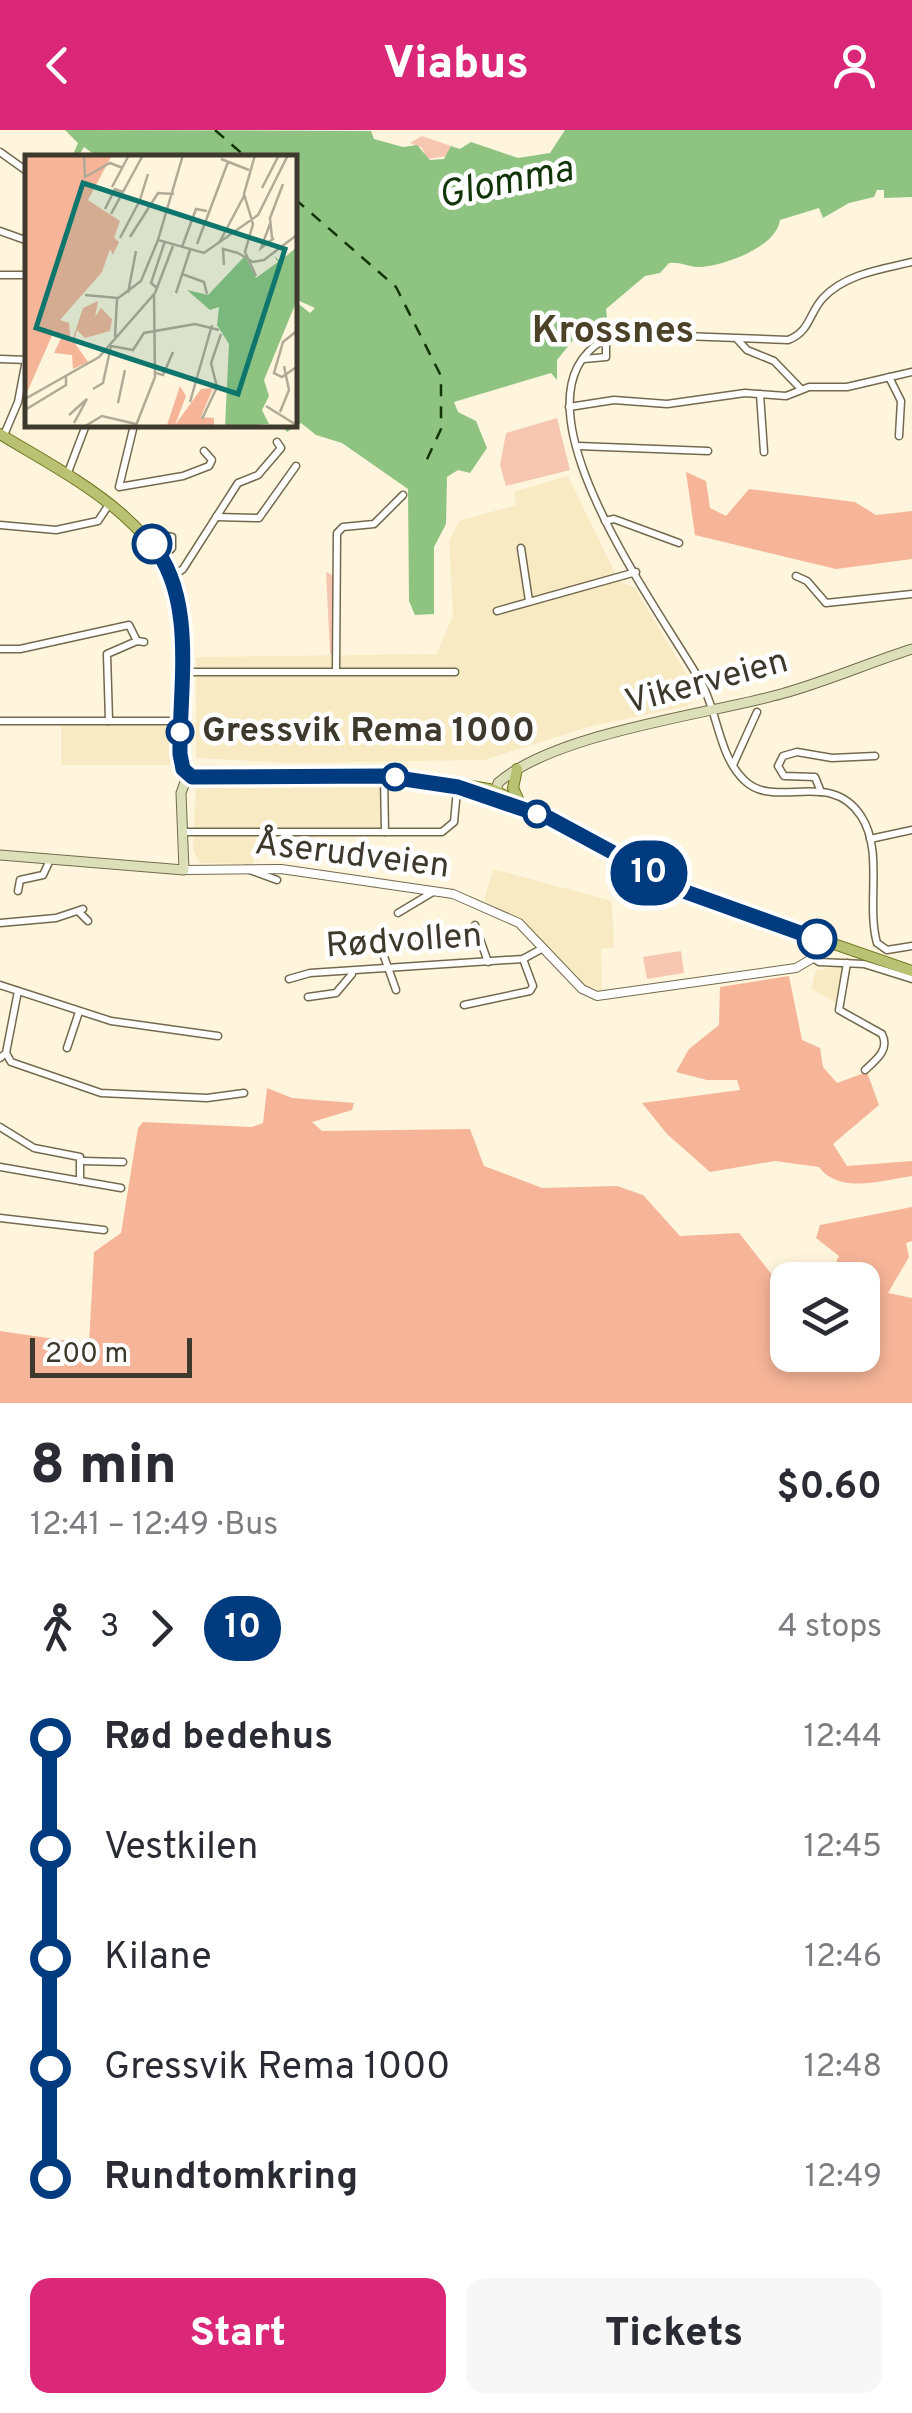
<!DOCTYPE html>
<html lang="en">
<head>
<meta charset="utf-8">
<style>
	:root { --surface:#fff; --page:#f7f7f7; --text:#2b2b33; --muted:#7c7c81; --accent:#db2777 }
	body { margin:0; font-family:Overpass,sans-serif; background:var(--page); color:var(--text); height:100vh; display:flex; flex-direction:column; font-size:38px; white-space:nowrap }
	* { box-sizing:border-box; margin:0 }
	p { font-size:32px; color:var(--muted) }
	.icon { flex:none; width:55px; height:55px; fill:none; stroke:currentColor; stroke-width:2; stroke-linecap:round; stroke-linejoin:round }
	.map { position:relative; height:1273px; overflow:hidden }
	.side { display:flex; flex-direction:column; background:var(--surface); flex:1 }
	.side>* { flex:none }
	.badge { padding:0 20px; border-radius:32px; font-size:35px; line-height:65px }
	.buttons { position:absolute; left:770px; top:1132px; display:grid; gap:20px }
	.buttons a { display:grid; place-items:center; width:110px; height:110px; border-radius:20px; background:var(--surface); box-shadow:0 5px 15px #0003; font-size:50px }
	.scale { position:absolute; left:30px; bottom:25px; width:162px; box-sizing:border-box; padding-left:10px; border:5px solid #3e392d; border-top:0; font-size:28px; line-height:35px; white-space:nowrap; color:#3e392d; -webkit-text-stroke:8px #fff; paint-order:stroke }
	.map>.badge { position:absolute; translate:-50% -50%; box-shadow:0 0 0 5px #fff }
	.legs { display:flex; align-items:center; gap:15px; height:110px; padding:0 30px; font-size:32px }
	.legs p { margin-inline-start:auto }
	.headline { display:flex; align-items:center; justify-content:space-between; height:170px; padding:0 30px }
	h1 { font-size:55px; font-weight:800; line-height:75px }
	.button { display:flex; gap:20px; margin-top:auto; padding:20px 30px }
	.button a { flex:1; height:115px; border-radius:20px; background:var(--accent); color:#fff; font-size:40px; font-weight:800; line-height:115px; text-align:center }
	.button a+a { background:var(--page); color:var(--text) }
	ul { padding:0 30px; list-style:none }
	li { display:flex; align-items:center; gap:35px; height:110px; font-size:38px }
	li i { display:grid; place-items:center; width:15px; height:100%; margin:0 12px; background:currentColor }
	li i::after { content:''; width:25px; height:25px; margin:-12px; border:8px solid; border-radius:50%; background:var(--surface) }
	li p { margin-inline-start:auto }
	li:first-child i { background:linear-gradient(#0000 50%,currentColor 0) }
	li:last-child i { background:linear-gradient(currentColor 50%,#0000 0) }
	header { display:flex; justify-content:space-between; align-items:center; height:130px; padding:0 30px; background:var(--accent); color:#fff; font-size:45px; font-weight:800 }
	.map>svg:first-child { display:block }
	.built { fill:#f8ebc4 }
	.green { fill:#f7c6b1 }
	.forest { fill:#f6b599 }
	.water { fill:#8ec381 }
	.lines { fill:none; stroke-linecap:round; stroke-linejoin:round }
	.ferry { stroke:#113507; stroke-width:2.5; stroke-dasharray:12 10; stroke-linecap:butt }
	.minor-casing { stroke:#736a4e; stroke-width:9 }
	.tertiary-casing { stroke:#736a4e; stroke-width:10 }
	.secondary-casing { stroke:#736a4e; stroke-width:11 }
	.primary-casing { stroke:#6f761d; stroke-width:12 }
	.minor { stroke:#fff; stroke-width:6 }
	.tertiary { stroke:#fff; stroke-width:8 }
	.secondary { stroke:#dce0b9; stroke-width:9 }
	.primary { stroke:#b9c173; stroke-width:10 }
	.line-1-casing { stroke:#fff; stroke-width:22 }
	.line-1 { stroke:#003b80; stroke-width:15 }
	.stop-1-dot { fill:#fff; stroke:#003b80; stroke-width:5 }
	.labels { text-anchor:middle; dominant-baseline:central; stroke-width:9; stroke-linejoin:round; paint-order:stroke }
	.street-label { font-size:35px; fill:#3e392d; stroke:#fff }
	.stop-label { font-size:35px; font-weight:bold; fill:#3e392d; stroke:#fff; text-anchor:start }
	.water-label { font-size:38px; font-style:italic; fill:#113507; stroke:#fff }
	.neighbourhood-label { font-size:38px; font-weight:bold; fill:#4b4227; stroke:#fff }
	.inset-river { fill:none; stroke:#8ec381; stroke-width:5 }
	.inset-road { fill:none; stroke:#b1aa96; stroke-width:2.5 }
	.view { fill:#0f766e; fill-opacity:0.15; stroke:#0f766e; stroke-width:5 }
	.inset-edge { fill:none; stroke:#3e392d; stroke-width:5 }
</style>
</head>
<body>
<header><svg class="icon" aria-label="back" viewBox="0 0 24 24"><path d="M15 5l-7 7 7 7"/></svg>Viabus<svg class="icon" aria-label="person" viewBox="0 0 24 24"><circle cx="12" cy="8" r="4"/><path d="M4 21q1-7 8-7t8 7"/></svg></header>
<div class="map">
<svg width="912" height="1273" viewBox="0 0 912 1273">
	<rect width="100%" height="100%" fill="#fef5dc"/>
	<g class="built">
		<polygon points="568,346 619,451 635,458 699,565 687,576 592,596 484,630 291,633 196,628 196,527 437,524 453,485 449,411 459,391 516,375 514,362"/>
		<polygon points="154,593 170,597 171,635 61,635 61,594"/>
		<polygon points="372,652 380,657 381,706 256,706 253,734 199,733 193,719 196,653"/>
		<polygon points="493,739 612,771 614,818 601,819 602,861 584,855 521,790 484,771"/>
		<polygon points="840,836 843,841 837,873 811,859 816,840"/>
	</g>
	<g class="green">
		<polygon points="422,6 451,16 448,26 427,29 422,18 410,13"/>
		<polygon points="557,288 570,340 506,356 500,335 506,303"/>
		<polygon points="326,442 334,446 333,526 330,524"/>
		<polygon points="681,821 684,843 647,849 643,827"/>
	</g>
	<g class="forest">
		<polygon points="686,342 706,351 710,378 726,386 749,359 855,372 876,385 912,381 912,429 836,439 695,405"/>
		<path d="M789,846L802,910L820,918L823,937L837,953L867,942L879,975L833,1014L847,1036L912,1031V1046C884,1050 839,1065 819,1037L775,1031L710,1042L667,1004L642,973L740,960L737,950H707L676,942L689,919L719,895L720,857Z"/>
		<polygon points="267,958 292,968 354,973 352,980 312,992 322,1001 470,999 484,1036 542,1058 617,1056 643,1065 680,1106 739,1103 773,1146 794,1150 788,1150 788,1225 862,1225 862,1150 827,1150 839,1126 816,1108 820,1095 912,1077 912,1111 906,1113 909,1127 888,1163 912,1168 912,1273 0,1273 0,1201 89,1214 94,1122 121,1103 138,998 143,992 252,997 263,993"/>
	</g>
	<path class="water" d="M65,0L371,1L374,9L403,17L417,15L430,30L444,29L451,16L460,19L471,12L518,28L550,23L565,0H912V67L884,68V60H877L874,67L849,73L823,88L819,78L780,90C776,117 728,134 702,137C690,138 681,131 669,133L660,143L645,146L606,179L607,188L582,199L557,230V250L551,243L454,272L458,282L476,291L487,318L470,343L458,340L447,347L446,394L434,417V484L415,485L409,471L408,359L342,313L316,305L301,293L287,302L281,295H295V171L310,183L315,178L295,169V28H99L84,17L78,27H72L78,13Z"/>
	<g class="lines">
		<g class="ferry">
			<polyline points="215,0 247,28"/>
			<polyline points="295,69 396,157 441,246 441,299 423,338"/>
		</g>
		<defs>
			<g id="minor">
				<polyline points="0,22 28,42"/>
				<polyline points="0,101 28,111"/>
				<polyline points="0,145 28,145"/>
				<polyline points="737,209 747,220 774,231 801,259"/>
				<path d="M602,211L630,204L788,210C810,202 809,183 823,168C845,144 882,139 912,132"/>
				<polyline points="0,229 28,230"/>
				<path d="M584,229L606,227V214L602,211C501,272 665,487 702,554C718,584 719,626 744,650C775,681 830,638 861,686C884,721 866,774 877,813L887,820L912,816"/>
				<polyline points="889,247 901,271 899,306"/>
				<polyline points="760,264 764,322"/>
				<polyline points="569,277 614,270 667,274 745,263 786,266 809,257 847,257 912,242"/>
				<polyline points="134,295 119,357 183,346 209,336 212,330 204,321"/>
				<polyline points="4,305 18,272 26,230"/>
				<polyline points="578,316 708,321"/>
				<polyline points="67,345 86,295"/>
				<polyline points="216,387 259,388 296,336"/>
				<polyline points="605,391 614,389 679,413"/>
				<polyline points="0,395 56,400 98,391 108,376"/>
				<polyline points="148,410 157,404 172,407 172,418 162,428"/>
				<polyline points="521,418 529,471"/>
				<polyline points="796,446 807,451 826,473 912,464"/>
				<polyline points="172,447 183,439 238,353 258,345 281,318 277,312"/>
				<polyline points="497,481 636,442"/>
				<polyline points="0,519 20,519 129,495 137,511"/>
				<polyline points="336,541 337,403 343,397 374,394 403,365"/>
				<polyline points="182,542 455,542"/>
				<polyline points="0,591 180,591"/>
				<polyline points="109,591 107,524 137,511 144,512"/>
				<polyline points="733,635 757,582"/>
				<polyline points="384,646 385,702"/>
				<polyline points="821,662 815,647 784,646 778,636 783,626 797,622 832,628 875,626"/>
				<polyline points="182,702 442,702 454,692 457,660"/>
				<polyline points="870,709 912,700"/>
				<polyline points="247,739 277,750"/>
				<polyline points="18,761 20,750 43,745 50,730"/>
				<polyline points="80,783 88,791"/>
				<polyline points="398,783 433,762"/>
				<polyline points="0,793 56,788 83,779"/>
				<polyline points="475,795 488,832"/>
				<polyline points="813,828 819,832 864,834 912,849"/>
				<path d="M847,833L839,880L882,904C890,920 876,930 865,940"/>
				<polyline points="289,849 310,843 523,829 543,818"/>
				<polyline points="0,855 111,891 218,906"/>
				<polyline points="396,860 381,818 391,813 422,815"/>
				<polyline points="308,867 336,863 352,844"/>
				<polyline points="464,875 530,861 533,856 523,829"/>
				<polyline points="67,918 79,882"/>
				<polyline points="6,923 11,932 101,963 207,968 244,963"/>
				<polyline points="0,928 6,923 18,861"/>
				<polyline points="0,997 34,1018 80,1027 80,1051"/>
				<polyline points="82,1031 123,1032"/>
				<polyline points="0,1037 121,1058"/>
				<polyline points="0,1088 104,1100"/>
			</g>
			<polyline id="tertiary" points="184,740 281,739 453,764 519,793 582,859 597,866 796,838 813,828 817,809"/>
			<g id="secondary">
				<path d="M495,667L498,653C555,603 705,585 781,564C825,552 868,533 912,519"/>
				<polyline points="0,725 184,740 181,663 188,644"/>
			</g>
			<g id="primary">
				<path d="M0,304C65,344 168,393 179,477C185,525 179,576 180,624L183,639L192,647L414,646L494,660L687,763L912,841"/>
				<polyline points="517,639 513,658 518,669"/>
			</g>
		</defs>
		<use href="#minor" class="minor-casing"/>
		<use href="#tertiary" class="tertiary-casing"/>
		<use href="#secondary" class="secondary-casing"/>
		<use href="#primary" class="primary-casing"/>
		<use href="#minor" class="minor"/>
		<use href="#tertiary" class="tertiary"/>
		<use href="#secondary" class="secondary"/>
		<use href="#primary" class="primary"/>
	</g>
	<g class="lines">
		<defs>
			<path id="line-1" d="M152,414C197,469 179,557 180,624L183,639L192,647L384,646L458,657L549,688L686,762L817,809"/>
		</defs>
		<use href="#line-1" class="line-1-casing"/>
		<use href="#line-1" class="line-1"/>
	</g>
	<g class="stop-1-dot">
		<circle cx="152" cy="414" r="18"/>
		<circle cx="180" cy="602" r="12"/>
		<circle cx="395" cy="647" r="12"/>
		<circle cx="537" cy="684" r="12"/>
		<circle cx="817" cy="809" r="18"/>
	</g>
	<g class="labels">
		<g class="street-label">
			<text transform="translate(707 553) rotate(-15)">Vikerveien</text>
			<text transform="translate(352 726) rotate(7)">Åserudveien</text>
			<text transform="translate(404 812) rotate(-4)">Rødvollen</text>
		</g>
		<g class="stop-label">
			<text x="202" y="602">Gressvik Rema 1000</text>
		</g>
		<g class="water-label">
			<text transform="translate(506 54) rotate(-12)">Glomma</text>
		</g>
		<g class="neighbourhood-label">
			<text x="613" y="202">Krossnes</text>
		</g>
	</g>
	<g transform="translate(25 25)">
		<rect width="272" height="272" fill="#fef5dc"/>
		<path d="M0,0H87L63,45L95,66L89,83L94,87L88,100L85,94L77,117L35,165L44,168L46,189L58,153L73,146L70,162L76,153L87,164L85,176L60,183L52,175L49,187L63,207L48,214L47,200L29,198L37,181L29,176L0,242ZM155,231L161,241L150,270L176,234L188,233L176,262L189,263V272L141,273Z" fill="#f6b599"/>
		<path d="M272,92V145L239,225L244,241L237,255L244,269L200,272L204,189L192,170L194,152L185,155L162,135L183,140L220,101L231,123L253,107L249,101L255,106Z" fill="#8ec381"/>
		<path class="inset-river" d="M185,144L199,151L215,149L273,111"/>
		<path class="inset-road" d="M59,0L60,22L85,8L98,13M158,0L133,85L179,98L233,60L263,0M230,0L219,39L228,69L220,97L231,121M196,4L224,15M87,32L104,0M237,33L254,0M114,48L123,19M80,54L90,34L98,37M86,59L118,0M245,69L236,93L249,83M105,82L133,38L149,39M95,83L114,47M247,83L245,63L258,29M194,88L219,41M172,89L203,7M157,92L171,54L182,56M213,98L228,107L239,105L273,79M199,110L198,94L213,98M157,119L179,127L182,139M132,133L126,128L140,86M103,138L111,96M151,138L165,95M60,140L93,143M273,175L258,187L249,218L257,222L273,211M90,182L92,144L116,126L133,85M131,218L138,220L148,197M68,234L78,228L86,191L108,195L119,178L170,169L194,175M0,244L74,202L130,138L148,91M165,247L187,170M93,248L100,215M241,251L273,271M0,255L41,230V220M255,257L264,235L259,211M44,260L62,244L49,268M177,264L192,232L186,208L196,179M57,273L77,261L111,269M110,273L130,222L129,138"/>
		<path class="view" d="M58,28L260,94L213,239L11,173Z"/>
		<rect width="272" height="272" class="inset-edge"/>
	</g>
</svg>
<div class="buttons">
<a><svg class="icon" aria-label="layers" viewBox="0 0 24 24"><path d="M12 4l9 5-9 5-9-5zM3 14l9 5 9-5"/></svg></a>
</div>
<div class="scale">200 m</div>
<b class="badge" style="left:649px;top:743px;background:#003b80;color:#fff">10</b>
</div>
<section class="side">
<div class="headline"><div><h1>8 min</h1><p>12:41 – 12:49 · Bus</p></div><b>$0.60</b></div>
<div class="legs"><svg class="icon" aria-label="walk" viewBox="0 0 24 24"><circle cx="13" cy="4" r="2"/><path d="M13 8l-2 6 4 7M11 14l-3 7M7 12l3-4h3l4 4"/></svg>3<svg class="icon" aria-label="forward" viewBox="0 0 24 24"><path d="M9 5l7 7-7 7"/></svg><b class="badge" style="background:#003b80;color:#fff">10</b><p>4 stops</p></div>
<ul>
<li><i style="color:#003b80"></i><b>Rød bedehus</b><p>12:44</p></li>
<li><i style="color:#003b80"></i><span>Vestkilen</span><p>12:45</p></li>
<li><i style="color:#003b80"></i><span>Kilane</span><p>12:46</p></li>
<li><i style="color:#003b80"></i><span>Gressvik Rema 1000</span><p>12:48</p></li>
<li><i style="color:#003b80"></i><b>Rundtomkring</b><p>12:49</p></li>
</ul>
<div class="button"><a>Start</a><a>Tickets</a></div>
</section>
</body>
</html>
